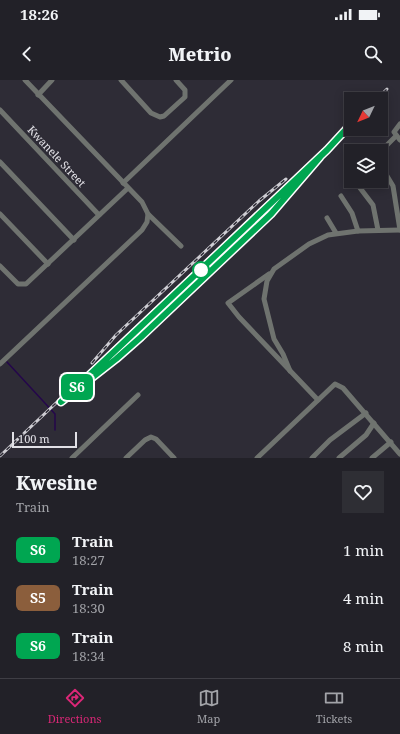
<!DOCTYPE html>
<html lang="en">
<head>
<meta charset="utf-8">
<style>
	:root { --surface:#222128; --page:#2e2e34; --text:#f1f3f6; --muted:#a2a3a8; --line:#3f3e45; --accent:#db2777 }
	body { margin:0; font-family:"Noto Serif",serif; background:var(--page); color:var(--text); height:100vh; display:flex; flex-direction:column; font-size:15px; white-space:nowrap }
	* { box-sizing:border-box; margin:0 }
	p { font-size:13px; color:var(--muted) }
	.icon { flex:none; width:22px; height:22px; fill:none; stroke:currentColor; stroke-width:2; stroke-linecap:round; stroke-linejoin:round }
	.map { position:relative; height:378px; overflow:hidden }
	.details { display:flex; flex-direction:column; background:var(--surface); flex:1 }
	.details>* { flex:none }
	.badge { padding:0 8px; border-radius:6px; font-size:14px; line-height:26px }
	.needle { width:26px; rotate:227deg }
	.controls { position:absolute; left:344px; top:12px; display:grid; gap:8px }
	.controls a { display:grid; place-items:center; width:44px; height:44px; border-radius:0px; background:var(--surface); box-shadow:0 2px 10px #0003,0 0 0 1px var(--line); font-size:20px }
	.scale { position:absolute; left:12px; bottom:10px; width:65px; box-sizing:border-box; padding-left:4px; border:2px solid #e1e0e6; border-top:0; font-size:11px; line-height:14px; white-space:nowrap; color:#e1e0e6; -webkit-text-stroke:3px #2e2c36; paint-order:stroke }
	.map>.badge { position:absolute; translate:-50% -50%; box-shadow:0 0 0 2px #fff }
	.round { display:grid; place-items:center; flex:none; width:42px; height:42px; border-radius:0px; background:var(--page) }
	.overview { display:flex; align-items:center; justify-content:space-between; height:68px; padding:0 16px }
	h1 { font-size:19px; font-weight:800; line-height:30px }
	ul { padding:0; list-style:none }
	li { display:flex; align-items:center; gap:12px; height:48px; padding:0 16px }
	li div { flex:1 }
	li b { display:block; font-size:15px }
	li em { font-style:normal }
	li .badge { min-width:44px; font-weight:700; text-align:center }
	.status { display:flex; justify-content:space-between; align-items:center; height:28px; padding:0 20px; background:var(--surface); direction:ltr }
	.status svg { height:11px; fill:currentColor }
	header { display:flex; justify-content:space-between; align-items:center; height:52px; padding:0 16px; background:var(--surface); font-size:18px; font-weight:800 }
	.dock { display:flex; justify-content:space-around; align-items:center; height:56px; border-top:1px solid var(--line); background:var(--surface); font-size:11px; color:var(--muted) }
	.dock a { display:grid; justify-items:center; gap:2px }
	.dock .on { color:var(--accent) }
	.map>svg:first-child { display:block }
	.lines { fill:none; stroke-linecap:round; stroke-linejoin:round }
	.stream { stroke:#24064b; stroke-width:1.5 }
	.street { stroke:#6f736f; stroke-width:5 }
	.rail-casing { stroke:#cecdd3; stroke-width:3 }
	.rail { stroke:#2e2c36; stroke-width:1.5; stroke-dasharray:4.5; stroke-linecap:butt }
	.line-casing { stroke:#fff; stroke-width:9 }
	.line { stroke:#00a651; stroke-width:6 }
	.stop-dot { fill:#fff; stroke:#00a651; stroke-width:2 }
	.labels { text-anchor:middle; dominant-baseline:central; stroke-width:3; stroke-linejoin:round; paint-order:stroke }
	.street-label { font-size:11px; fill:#e1e0e6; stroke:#2e2c36 }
</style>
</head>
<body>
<div class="status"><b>18:26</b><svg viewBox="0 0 49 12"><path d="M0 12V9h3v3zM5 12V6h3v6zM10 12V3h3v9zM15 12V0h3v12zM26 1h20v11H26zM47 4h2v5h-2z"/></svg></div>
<header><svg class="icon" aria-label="back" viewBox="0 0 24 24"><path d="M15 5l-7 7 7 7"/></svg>Metrio<svg class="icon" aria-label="search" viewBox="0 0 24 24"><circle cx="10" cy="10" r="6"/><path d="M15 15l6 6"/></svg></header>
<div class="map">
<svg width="400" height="378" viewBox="0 0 400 378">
	<rect width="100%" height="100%" fill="#2e2c36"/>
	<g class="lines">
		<polyline class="stream" points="7,282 55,334 55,350"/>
		<g class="street">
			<polyline points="25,0 142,122 148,134 181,166"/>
			<polyline points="121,0 151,33 160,37 164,36 185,17 185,10 176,0"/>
			<polyline points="38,15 52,0"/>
			<polyline points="0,30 99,135"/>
			<polyline points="400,44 394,52 400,60"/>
			<polyline points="381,71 396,56"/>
			<polyline points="0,82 74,160"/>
			<polyline points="381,86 393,106 400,150"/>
			<polyline points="123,103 231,0"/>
			<polyline points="357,104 373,125 378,150"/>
			<polyline points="341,116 352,133 358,151"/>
			<polyline points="0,134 48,184"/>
			<polyline points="327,138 336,153"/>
			<polyline points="0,186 18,204 26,204 128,108"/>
			<polyline points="269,194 228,223 239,237 318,320"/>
			<polyline points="0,284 142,150 147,142 148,134"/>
			<polyline points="290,291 283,274 274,259 264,219 267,201 274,189 309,164 328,155 358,151 400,150"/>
			<polyline points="72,378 138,315"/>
			<polyline points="126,378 145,360 151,357 156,359 174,378"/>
			<polyline points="257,378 335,304 343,308 400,374"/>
			<polyline points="312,378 330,360 366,333"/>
			<polyline points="339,378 366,355 374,343"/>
			<polyline points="372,378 391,362"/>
		</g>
		<defs>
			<g id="rail">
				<polyline points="377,19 387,9"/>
				<polyline points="92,283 116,255 259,121 286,99"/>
				<path d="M82,305C125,273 163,236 202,199C239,164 276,130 308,91"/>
				<polyline points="0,376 351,44"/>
			</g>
		</defs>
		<use href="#rail" class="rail-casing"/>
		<use href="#rail" class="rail"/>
	</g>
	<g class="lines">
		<defs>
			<polyline id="line" points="320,77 271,134 141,257 116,279 61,322 327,70 351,44"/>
		</defs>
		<use href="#line" class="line-casing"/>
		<use href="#line" class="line"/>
	</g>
	<circle class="stop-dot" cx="201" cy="190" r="8"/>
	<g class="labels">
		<g class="street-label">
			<text transform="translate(57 76) rotate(47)">Kwanele Street</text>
		</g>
	</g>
</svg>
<div class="controls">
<a><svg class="needle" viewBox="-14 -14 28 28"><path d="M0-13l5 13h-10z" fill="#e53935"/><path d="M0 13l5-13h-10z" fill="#a2a3a8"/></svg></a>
<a><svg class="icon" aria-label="layers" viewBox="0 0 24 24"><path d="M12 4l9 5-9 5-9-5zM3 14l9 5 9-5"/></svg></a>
</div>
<div class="scale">100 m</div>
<b class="badge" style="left:77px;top:307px;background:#00a651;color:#fff">S6</b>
</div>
<section class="details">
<div class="overview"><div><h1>Kwesine</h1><p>Train</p></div><a class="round"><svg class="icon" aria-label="heart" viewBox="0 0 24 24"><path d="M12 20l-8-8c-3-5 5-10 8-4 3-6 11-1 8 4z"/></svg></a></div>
<ul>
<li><span class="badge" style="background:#00a651;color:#fff">S6</span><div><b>Train</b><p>18:27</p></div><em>1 min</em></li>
<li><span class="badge" style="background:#8b5e3c;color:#fff">S5</span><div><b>Train</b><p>18:30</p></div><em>4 min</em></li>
<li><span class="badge" style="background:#00a651;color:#fff">S6</span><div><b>Train</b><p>18:34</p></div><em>8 min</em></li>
</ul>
</section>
<nav class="dock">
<a class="on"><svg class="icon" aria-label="directions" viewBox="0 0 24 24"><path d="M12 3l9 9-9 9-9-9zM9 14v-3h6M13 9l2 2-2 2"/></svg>Directions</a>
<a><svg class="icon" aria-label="map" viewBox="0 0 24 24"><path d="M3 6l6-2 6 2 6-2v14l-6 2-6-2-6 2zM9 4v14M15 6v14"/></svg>Map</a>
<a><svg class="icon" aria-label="tickets" viewBox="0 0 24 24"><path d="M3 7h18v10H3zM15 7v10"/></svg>Tickets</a>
</nav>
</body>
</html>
